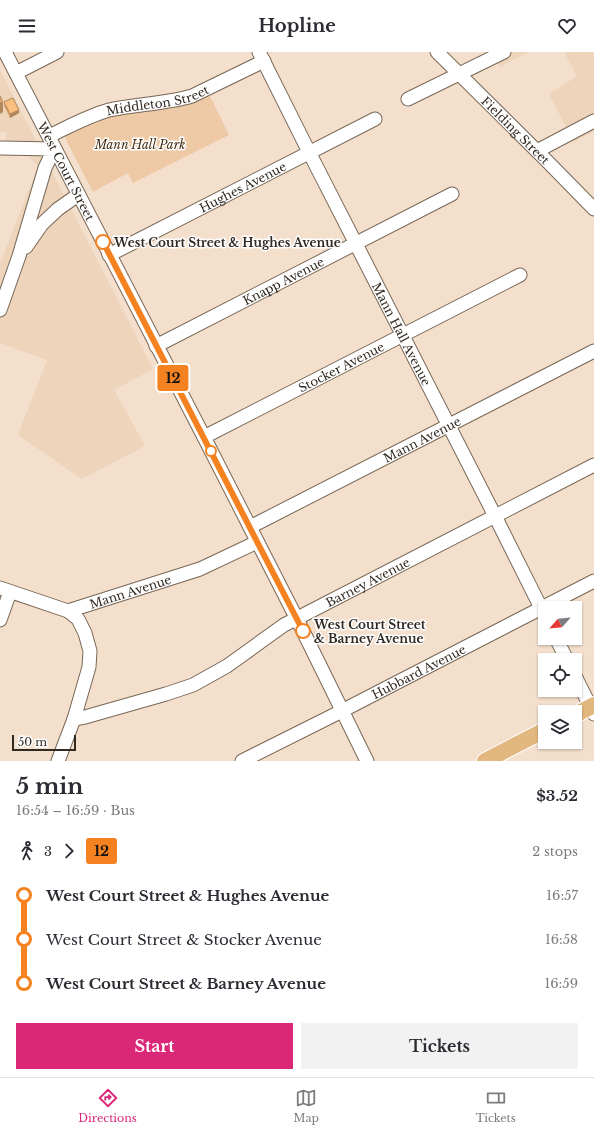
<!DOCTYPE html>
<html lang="en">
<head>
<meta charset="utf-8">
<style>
	:root { --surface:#fff; --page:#f2f2f3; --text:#2b2b33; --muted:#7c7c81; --line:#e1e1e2; --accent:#db2777 }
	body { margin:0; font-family:"Libre Baskerville",serif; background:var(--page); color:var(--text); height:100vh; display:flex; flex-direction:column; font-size:15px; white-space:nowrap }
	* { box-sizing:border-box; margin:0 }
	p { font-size:13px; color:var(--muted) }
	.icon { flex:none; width:22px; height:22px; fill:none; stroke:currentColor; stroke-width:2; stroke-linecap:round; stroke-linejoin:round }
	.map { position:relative; height:709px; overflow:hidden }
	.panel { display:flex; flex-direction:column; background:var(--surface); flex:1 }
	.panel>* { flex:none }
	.badge { padding:0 8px; border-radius:3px; font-size:14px; line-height:26px }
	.needle { width:26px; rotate:243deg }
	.controls { position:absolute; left:538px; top:549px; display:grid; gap:8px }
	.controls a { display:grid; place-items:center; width:44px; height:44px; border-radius:0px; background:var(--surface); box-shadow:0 1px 3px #0004; font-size:20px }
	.scale { position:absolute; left:12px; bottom:10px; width:64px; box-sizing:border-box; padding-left:4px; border:2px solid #312a23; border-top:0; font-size:11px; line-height:14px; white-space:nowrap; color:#312a23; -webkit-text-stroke:3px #fff; paint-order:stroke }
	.map>.badge { position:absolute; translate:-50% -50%; box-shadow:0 0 0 2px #fff }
	.legs { display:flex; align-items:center; gap:6px; height:44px; padding:0 16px; font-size:13px }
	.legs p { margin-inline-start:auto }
	.headline { display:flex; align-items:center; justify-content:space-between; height:68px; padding:0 16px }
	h1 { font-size:22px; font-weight:700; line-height:30px }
	.action { display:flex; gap:8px; margin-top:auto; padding:8px 16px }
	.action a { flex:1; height:46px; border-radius:0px; background:var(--accent); color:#fff; font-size:16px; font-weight:700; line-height:46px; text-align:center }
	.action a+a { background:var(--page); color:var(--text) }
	ul { padding:0 16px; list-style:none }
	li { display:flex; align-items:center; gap:14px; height:44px; font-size:15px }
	li i { display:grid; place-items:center; width:6px; height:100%; margin:0 5px; background:currentColor }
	li i::after { content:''; width:10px; height:10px; margin:-5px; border:3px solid; border-radius:50%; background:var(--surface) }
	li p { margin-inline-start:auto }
	li:first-child i { background:linear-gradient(#0000 50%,currentColor 0) }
	li:last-child i { background:linear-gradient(currentColor 50%,#0000 0) }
	header { display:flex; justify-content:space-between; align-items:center; height:52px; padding:0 16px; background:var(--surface); font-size:18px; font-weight:700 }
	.tabs { display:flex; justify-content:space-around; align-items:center; height:56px; border-top:1px solid var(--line); background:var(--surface); font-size:11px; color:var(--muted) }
	.tabs a { display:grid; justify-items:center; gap:2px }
	.tabs .active { color:var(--accent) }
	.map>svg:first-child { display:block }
	.built { fill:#edd4bb }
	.green { fill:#eec9a5 }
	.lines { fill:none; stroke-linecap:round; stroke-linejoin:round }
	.minor-casing { stroke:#786756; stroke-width:15 }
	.major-casing { stroke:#fff; stroke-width:18 }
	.minor { stroke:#fff; stroke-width:13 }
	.major { stroke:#e3b780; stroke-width:16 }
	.wall { fill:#d8a46e }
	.shaded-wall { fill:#b0865a }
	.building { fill:#fbbf80; stroke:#b0865a }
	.line-1-casing { stroke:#fff; stroke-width:9 }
	.line-1 { stroke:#f58220; stroke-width:6 }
	.stop-1-dot { fill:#fff; stroke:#f58220; stroke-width:2 }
	.labels { text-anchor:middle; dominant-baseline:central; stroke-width:3; stroke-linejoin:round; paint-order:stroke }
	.street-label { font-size:12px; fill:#312a23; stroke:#fff }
	.park-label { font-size:12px; font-style:italic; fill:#462e13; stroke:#fff }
	.stop-label { font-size:12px; font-weight:bold; fill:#312a23; stroke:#fff; text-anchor:start }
</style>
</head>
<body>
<header><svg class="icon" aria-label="menu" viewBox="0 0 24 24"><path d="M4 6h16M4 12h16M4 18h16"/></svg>Hopline<svg class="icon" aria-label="heart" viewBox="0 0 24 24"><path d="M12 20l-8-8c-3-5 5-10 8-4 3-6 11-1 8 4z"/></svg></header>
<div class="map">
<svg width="594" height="709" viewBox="0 0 594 709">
	<rect width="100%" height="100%" fill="#f3dfcc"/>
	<g class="built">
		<polygon points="492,0 528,0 500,15"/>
		<polygon points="564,0 594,0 594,79 574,90 549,42 577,24"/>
		<polygon points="0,18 153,317 114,338 145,394 82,427 18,383 47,308 0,291 0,212 38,114 28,104 5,99 6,80 0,80"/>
	</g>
	<polygon class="green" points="209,42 229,83 133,131 128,121 93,140 65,86 67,82 95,68"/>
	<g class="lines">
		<defs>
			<g id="minor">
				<path id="s1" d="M5,0L204,385L303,579L367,709"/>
				<path id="s2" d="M259,0L309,100L495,464L545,564"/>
				<path id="s3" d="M437,0L544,106L594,157"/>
				<polyline points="16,21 57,0"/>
				<polyline points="408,47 504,0"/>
				<path id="s4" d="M49,84C68,75 88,64 109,58C136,52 165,52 192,44L264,9"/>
				<polyline points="0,96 54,97 45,116 19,204 0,258"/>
				<polyline points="537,99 594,69"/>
				<polyline points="26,195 42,172 58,157 78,143"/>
				<path id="s5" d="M109,203L375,67"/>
				<path id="s6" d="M156,294L452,142"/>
				<path id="s7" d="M204,385L520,223"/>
				<path id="s8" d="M250,475L594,299"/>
				<path id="s9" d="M0,536L68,559L200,517L257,490"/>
				<polyline points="0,568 10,540"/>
				<polyline points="556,586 567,608"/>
				<polyline points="575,624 594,662"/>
				<path id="s10" d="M74,667L85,665L166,642L193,633L227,614L284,573L594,413"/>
				<polyline points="58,709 74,667 89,615 90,599 85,581 78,567 68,559"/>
				<path id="s11" d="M242,709L330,665L594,529"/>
			</g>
			<g id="major">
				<polyline points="575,663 594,653"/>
				<polyline points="485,709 545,678"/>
			</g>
		</defs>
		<use href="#minor" class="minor-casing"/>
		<use href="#major" class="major-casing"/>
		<use href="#minor" class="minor"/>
		<use href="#major" class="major"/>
	</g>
	<polygon class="wall" points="4,50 19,61 10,66 4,54"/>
	<g class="shaded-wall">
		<polygon points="3,50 3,60 0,62 0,51"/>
		<polygon points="19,58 19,61 10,66 10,62"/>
	</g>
	<g class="building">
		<polygon points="0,44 3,50 0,51"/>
		<polygon points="13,46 19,58 10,62 4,50"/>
	</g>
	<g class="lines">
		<defs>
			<polyline id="line-1" points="103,190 303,579"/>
		</defs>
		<use href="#line-1" class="line-1-casing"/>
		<use href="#line-1" class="line-1"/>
	</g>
	<g class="stop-1-dot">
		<circle cx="103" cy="190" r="7"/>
		<circle cx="211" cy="399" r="5"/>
		<circle cx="303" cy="579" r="7"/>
	</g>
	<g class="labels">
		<g class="street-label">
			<text stroke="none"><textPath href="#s4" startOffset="115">Middleton Street</textPath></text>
			<text stroke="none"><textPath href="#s3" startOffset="111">Fielding Street</textPath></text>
			<text stroke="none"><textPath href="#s1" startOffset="134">West Court Street</textPath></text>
			<text stroke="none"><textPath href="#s5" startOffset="150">Hughes Avenue</textPath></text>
			<text stroke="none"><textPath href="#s6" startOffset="143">Knapp Avenue</textPath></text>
			<text stroke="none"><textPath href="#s2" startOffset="316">Mann Hall Avenue</textPath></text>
			<text stroke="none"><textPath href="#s7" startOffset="154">Stocker Avenue</textPath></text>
			<text stroke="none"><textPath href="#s8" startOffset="193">Mann Avenue</textPath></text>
			<text stroke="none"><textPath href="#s10" startOffset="327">Barney Avenue</textPath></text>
			<text stroke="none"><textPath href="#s9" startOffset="137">Mann Avenue</textPath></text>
			<text stroke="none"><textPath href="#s11" startOffset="198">Hubbard Avenue</textPath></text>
		</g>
		<g class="park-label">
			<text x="140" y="92">Mann Hall Park</text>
		</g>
		<g class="stop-label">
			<text x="114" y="190">West Court Street &amp; Hughes Avenue</text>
			<text x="314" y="572">West Court Street<tspan x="314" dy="14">&amp; Barney Avenue</tspan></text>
		</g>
	</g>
</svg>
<div class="controls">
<a><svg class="needle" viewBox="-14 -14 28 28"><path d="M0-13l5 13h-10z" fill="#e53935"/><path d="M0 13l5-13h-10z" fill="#7c7c81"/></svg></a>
<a><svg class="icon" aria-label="locate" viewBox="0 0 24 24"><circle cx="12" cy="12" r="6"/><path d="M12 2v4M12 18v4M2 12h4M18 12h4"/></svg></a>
<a><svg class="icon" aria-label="layers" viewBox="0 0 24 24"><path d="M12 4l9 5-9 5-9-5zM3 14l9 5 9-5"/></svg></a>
</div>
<div class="scale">50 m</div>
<b class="badge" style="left:173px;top:326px;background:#f58220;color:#111">12</b>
</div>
<section class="panel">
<div class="headline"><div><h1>5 min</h1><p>16:54 – 16:59 · Bus</p></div><b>$3.52</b></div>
<div class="legs"><svg class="icon" aria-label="walk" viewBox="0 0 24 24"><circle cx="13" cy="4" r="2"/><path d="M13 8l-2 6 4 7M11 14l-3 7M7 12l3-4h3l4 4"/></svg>3<svg class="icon" aria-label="forward" viewBox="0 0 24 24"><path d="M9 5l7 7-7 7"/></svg><b class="badge" style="background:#f58220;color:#111">12</b><p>2 stops</p></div>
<ul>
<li><i style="color:#f58220"></i><b>West Court Street &amp; Hughes Avenue</b><p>16:57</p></li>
<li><i style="color:#f58220"></i><span>West Court Street &amp; Stocker Avenue</span><p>16:58</p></li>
<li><i style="color:#f58220"></i><b>West Court Street &amp; Barney Avenue</b><p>16:59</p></li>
</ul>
<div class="action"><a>Start</a><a>Tickets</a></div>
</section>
<nav class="tabs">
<a class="active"><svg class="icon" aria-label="directions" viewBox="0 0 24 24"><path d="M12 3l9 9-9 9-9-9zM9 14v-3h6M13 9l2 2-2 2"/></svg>Directions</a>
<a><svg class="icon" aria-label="map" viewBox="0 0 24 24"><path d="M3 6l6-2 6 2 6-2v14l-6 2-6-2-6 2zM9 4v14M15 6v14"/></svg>Map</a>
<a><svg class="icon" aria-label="tickets" viewBox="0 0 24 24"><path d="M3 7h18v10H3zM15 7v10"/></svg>Tickets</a>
</nav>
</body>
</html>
